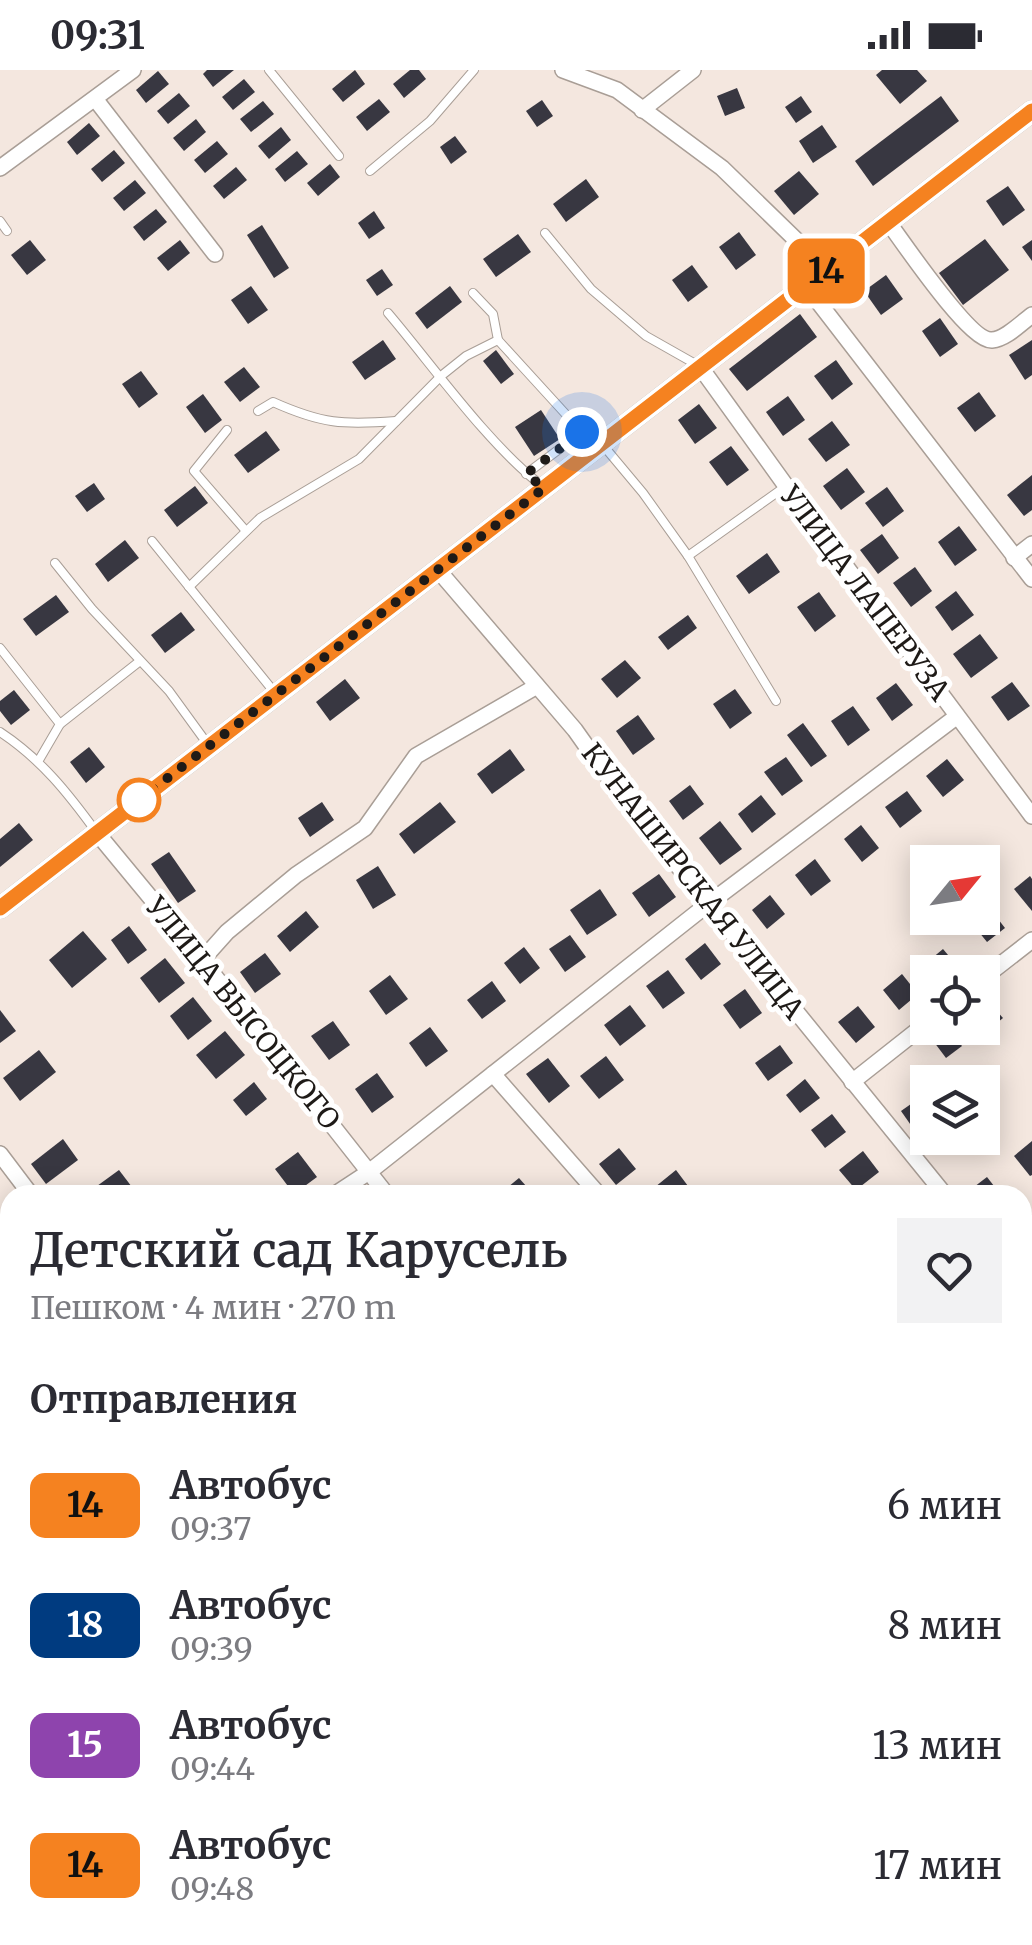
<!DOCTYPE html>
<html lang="ru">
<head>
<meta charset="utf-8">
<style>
	:root { --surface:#fff; --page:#f2f2f3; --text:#2b2b33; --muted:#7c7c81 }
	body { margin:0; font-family:Merriweather,serif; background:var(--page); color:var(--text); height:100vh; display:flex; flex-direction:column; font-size:38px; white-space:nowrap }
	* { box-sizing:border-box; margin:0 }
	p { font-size:32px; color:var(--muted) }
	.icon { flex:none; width:55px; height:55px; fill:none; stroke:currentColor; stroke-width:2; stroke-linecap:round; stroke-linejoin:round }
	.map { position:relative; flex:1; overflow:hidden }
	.details { position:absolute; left:0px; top:1115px; width:1032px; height:760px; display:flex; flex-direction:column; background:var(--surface); border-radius:30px 30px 0 0; box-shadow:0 5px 25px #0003 }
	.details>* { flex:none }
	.badge { padding:0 20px; border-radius:15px; font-size:35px; line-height:65px }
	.needle { width:65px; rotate:60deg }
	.controls { position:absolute; left:910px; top:775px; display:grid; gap:20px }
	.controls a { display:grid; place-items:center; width:90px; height:90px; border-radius:0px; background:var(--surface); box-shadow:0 5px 25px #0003; font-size:50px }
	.you { position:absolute; width:50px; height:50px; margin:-25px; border:8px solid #fff; border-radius:50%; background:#1a73e8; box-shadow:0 0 0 15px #1a73e833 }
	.map>.badge { position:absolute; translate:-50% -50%; box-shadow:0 0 0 5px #fff }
	h2 { padding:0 30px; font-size:38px; line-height:90px }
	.round { display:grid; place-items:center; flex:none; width:105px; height:105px; border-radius:0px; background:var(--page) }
	.overview { display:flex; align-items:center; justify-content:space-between; height:170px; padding:0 30px }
	h1 { font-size:48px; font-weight:600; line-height:75px }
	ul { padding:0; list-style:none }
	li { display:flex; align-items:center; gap:30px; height:120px; padding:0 30px }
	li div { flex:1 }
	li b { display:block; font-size:38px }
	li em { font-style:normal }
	li .badge { min-width:110px; font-weight:700; text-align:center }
	.status { display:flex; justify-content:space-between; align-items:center; height:70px; padding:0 50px; background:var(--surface); direction:ltr }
	.status svg { height:28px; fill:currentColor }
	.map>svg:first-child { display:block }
	.building { fill:#383741 }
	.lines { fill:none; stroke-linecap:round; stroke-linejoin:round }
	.lane-casing { stroke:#a99e96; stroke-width:10 }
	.street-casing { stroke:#a99e96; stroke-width:18 }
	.secondary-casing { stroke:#a99e96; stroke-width:22 }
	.primary-casing { stroke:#a99e96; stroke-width:25 }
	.lane { stroke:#fff; stroke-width:8 }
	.street { stroke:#fff; stroke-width:15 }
	.secondary { stroke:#fff; stroke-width:20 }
	.primary { stroke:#fff; stroke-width:22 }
	.rail { stroke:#69625d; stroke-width:5; stroke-dasharray:20 10; stroke-linecap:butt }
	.line-casing { stroke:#fff; stroke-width:22 }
	.line { stroke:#f58220; stroke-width:15 }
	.walk { stroke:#1e1a17; stroke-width:10; stroke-dasharray:0 18 }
	.stop-dot { fill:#fff; stroke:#f58220; stroke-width:5 }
	.labels { text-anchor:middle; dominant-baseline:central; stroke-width:10; stroke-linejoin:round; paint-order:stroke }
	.street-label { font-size:28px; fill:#1e1a17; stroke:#fff }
</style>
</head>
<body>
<div class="status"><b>09:31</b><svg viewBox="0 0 49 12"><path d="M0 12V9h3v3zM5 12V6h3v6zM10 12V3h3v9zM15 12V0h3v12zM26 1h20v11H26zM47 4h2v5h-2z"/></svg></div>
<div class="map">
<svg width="1032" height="1875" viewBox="0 0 1032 1875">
	<rect width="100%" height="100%" fill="#f4e7df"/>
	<g class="building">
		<polygon points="207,0 234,0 213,17 203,4"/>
		<polygon points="355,0 365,14 343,32 332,19"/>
		<polygon points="410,0 419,0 426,9 404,28 393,14"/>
		<polygon points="882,0 917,0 927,11 900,34 876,5"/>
		<polygon points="158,1 169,14 146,33 136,20"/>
		<polygon points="244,9 255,22 233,40 222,27"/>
		<polygon points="737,18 745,38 725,46 717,26"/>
		<polygon points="179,23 190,36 168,54 157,41"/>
		<polygon points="801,26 812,42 796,53 785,37"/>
		<polygon points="941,26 959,51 873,116 855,91"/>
		<polygon points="379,29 390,42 367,61 356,47"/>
		<polygon points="542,30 553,46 537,57 526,41"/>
		<polygon points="263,31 274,44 251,62 240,49"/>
		<polygon points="196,49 206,62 184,81 173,68"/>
		<polygon points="89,53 100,66 77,85 67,72"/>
		<polygon points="822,55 837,77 813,93 799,71"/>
		<polygon points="281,57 291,70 269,89 258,76"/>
		<polygon points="455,66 467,82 451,94 440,77"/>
		<polygon points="217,71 228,84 205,103 194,90"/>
		<polygon points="114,80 125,93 102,112 91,99"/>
		<polygon points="297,81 308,94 285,112 275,99"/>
		<polygon points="330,94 340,107 318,126 307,113"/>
		<polygon points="236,97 247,110 224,129 213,116"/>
		<polygon points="799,101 819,124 794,145 774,121"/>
		<polygon points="586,109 599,127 566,152 553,134"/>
		<polygon points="135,110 146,123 124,141 113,128"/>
		<polygon points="1008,116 1025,140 1003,156 986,131"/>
		<polygon points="156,139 167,152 144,171 133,157"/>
		<polygon points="374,141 385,158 369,169 358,153"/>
		<polygon points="262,155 289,198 274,208 247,165"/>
		<polygon points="739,162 756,185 736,200 719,177"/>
		<polygon points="518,164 531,182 496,207 483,189"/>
		<polygon points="985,169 1009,200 963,235 939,203"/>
		<polygon points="30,170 46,190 27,205 11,185"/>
		<polygon points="180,170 190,183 168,201 157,188"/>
		<polygon points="1032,170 1032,191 1022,177"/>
		<polygon points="692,195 708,217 688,232 672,210"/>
		<polygon points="382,199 393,215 377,226 366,210"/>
		<polygon points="886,205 903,229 881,245 864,221"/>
		<polygon points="251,216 268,240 248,254 231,230"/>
		<polygon points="450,216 462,232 427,259 415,243"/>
		<polygon points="800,244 817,267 747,321 729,299"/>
		<polygon points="940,248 958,274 940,287 922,261"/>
		<polygon points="383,270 396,289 365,310 352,292"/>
		<polygon points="1032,270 1032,305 1025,310 1009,285"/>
		<polygon points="496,280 514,304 501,314 483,291"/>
		<polygon points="836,290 853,314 832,330 814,306"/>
		<polygon points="244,297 260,317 240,332 224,312"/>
		<polygon points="141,301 158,324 139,338 122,314"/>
		<polygon points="979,322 996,346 975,362 957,338"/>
		<polygon points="203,324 222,350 205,363 186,337"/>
		<polygon points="788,326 805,350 783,366 766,342"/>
		<polygon points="699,334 717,358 695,374 678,350"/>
		<polygon points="541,340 560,369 534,386 515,357"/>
		<polygon points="832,351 850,375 826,392 808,369"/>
		<polygon points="266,361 280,380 248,403 234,385"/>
		<polygon points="731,376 749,400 727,416 709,392"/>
		<polygon points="847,398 865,422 841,440 823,416"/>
		<polygon points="1032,405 1032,440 1024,446 1007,425"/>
		<polygon points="94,413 105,429 87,442 75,426"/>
		<polygon points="195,416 208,433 177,457 164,440"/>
		<polygon points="887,417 904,441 883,457 865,433"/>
		<polygon points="959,456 977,480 955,496 938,472"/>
		<polygon points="882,464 899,488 878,504 860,480"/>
		<polygon points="125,470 139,488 108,512 95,494"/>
		<polygon points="767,483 780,502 749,524 736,506"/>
		<polygon points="915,497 932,521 911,537 893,513"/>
		<polygon points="956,521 974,545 952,561 935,537"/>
		<polygon points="819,522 836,546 815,562 797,537"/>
		<polygon points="56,525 69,542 36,566 23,549"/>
		<polygon points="181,542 195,560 165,583 151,565"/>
		<polygon points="688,545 697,558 668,580 658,567"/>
		<polygon points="980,564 998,588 971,608 953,584"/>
		<polygon points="625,590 641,608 617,628 601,609"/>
		<polygon points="345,609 360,628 330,651 316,632"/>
		<polygon points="1012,612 1030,636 1008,651 991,627"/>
		<polygon points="896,613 913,635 892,651 876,628"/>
		<polygon points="735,619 752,643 730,659 713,634"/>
		<polygon points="14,620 30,640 11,655 0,641 0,631"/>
		<polygon points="853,636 870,660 848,676 831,651"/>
		<polygon points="638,645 655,669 633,685 616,661"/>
		<polygon points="803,653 827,686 811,697 787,665"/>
		<polygon points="89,677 105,697 86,713 70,692"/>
		<polygon points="510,679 525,700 492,724 477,704"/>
		<polygon points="786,687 803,711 782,726 764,702"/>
		<polygon points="947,689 964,710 943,727 926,706"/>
		<polygon points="690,715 704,734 683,750 669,731"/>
		<polygon points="907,721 922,741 900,758 885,737"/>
		<polygon points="761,725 776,744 752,763 738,744"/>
		<polygon points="322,732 334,750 310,767 298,748"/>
		<polygon points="440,732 456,752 414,784 399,764"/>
		<polygon points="720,751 742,779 720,795 699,768"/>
		<polygon points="19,753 33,770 0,797 0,769"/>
		<polygon points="861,755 879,778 862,792 844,769"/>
		<polygon points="169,782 196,821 178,833 151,794"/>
		<polygon points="815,789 831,811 811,826 795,805"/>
		<polygon points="378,796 396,825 373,839 356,810"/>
		<polygon points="659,804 676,827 649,847 632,823"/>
		<polygon points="1030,806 1032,809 1032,841 1014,819"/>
		<polygon points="600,819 617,845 587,865 570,840"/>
		<polygon points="770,825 785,844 767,859 752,840"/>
		<polygon points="988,836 1005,858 987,872 970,851 982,848 982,841"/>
		<polygon points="306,841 319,857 290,882 277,866"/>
		<polygon points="129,856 147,880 128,894 111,870"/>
		<polygon points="83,861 107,889 72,918 49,890"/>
		<polygon points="570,865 586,887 565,902 549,879"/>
		<polygon points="705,873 721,894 701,910 685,889"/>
		<polygon points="524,877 540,898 520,914 504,893"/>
		<polygon points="943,879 959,898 954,902 932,902 925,894"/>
		<polygon points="265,883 281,904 255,923 240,902"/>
		<polygon points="165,888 185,913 159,933 140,908"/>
		<polygon points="668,900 685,923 663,939 646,916"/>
		<polygon points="902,904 918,924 899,940 883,920"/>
		<polygon points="390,905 408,929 386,945 369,921"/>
		<polygon points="492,911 506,931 482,949 467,930"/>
		<polygon points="745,919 762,943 740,959 723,935"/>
		<polygon points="193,927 212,951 188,970 170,946"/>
		<polygon points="985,928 1003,948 986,962 982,958 982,931"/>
		<polygon points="630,935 646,956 620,976 604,955"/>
		<polygon points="858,936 875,957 856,973 838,952"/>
		<polygon points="0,940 16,961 0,973"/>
		<polygon points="333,951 350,975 329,990 311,966"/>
		<polygon points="430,957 448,981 426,997 409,973"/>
		<polygon points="949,960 962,976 946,988 934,972"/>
		<polygon points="225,961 245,985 216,1009 196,985"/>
		<polygon points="780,975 793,993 768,1011 755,993"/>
		<polygon points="39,980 56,1002 20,1031 3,1008"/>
		<polygon points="606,986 624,1010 599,1029 580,1006"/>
		<polygon points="548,988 570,1016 549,1033 526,1004"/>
		<polygon points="377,1003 394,1027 372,1043 355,1019"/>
		<polygon points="805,1009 820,1028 800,1043 786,1025"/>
		<polygon points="254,1012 267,1029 246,1046 233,1030"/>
		<polygon points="928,1022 928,1052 915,1061 901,1041"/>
		<polygon points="832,1044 846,1062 825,1078 811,1060"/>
		<polygon points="63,1069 78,1090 46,1114 31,1094"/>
		<polygon points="1032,1071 1032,1105 1030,1106 1014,1086"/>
		<polygon points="619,1078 636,1099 616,1115 599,1094"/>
		<polygon points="863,1081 879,1102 856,1120 839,1100"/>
		<polygon points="298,1082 317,1107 294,1124 275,1099"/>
		<polygon points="119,1100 138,1125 103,1125 97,1116"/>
		<polygon points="676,1100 691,1120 685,1125 661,1125 655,1117"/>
		<polygon points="987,1107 1001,1125 975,1125 970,1120"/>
		<polygon points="519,1108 534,1125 498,1125"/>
		<polygon points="5,1148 10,1155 10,1179 4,1184 0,1179 0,1152"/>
		<polygon points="10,1607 10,1630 0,1616"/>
		<polygon points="229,1865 240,1875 217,1875"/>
		<polygon points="295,1865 328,1865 332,1870 325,1875 303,1875"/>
		<polygon points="366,1865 379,1865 386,1875 352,1875"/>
	</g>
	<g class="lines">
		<defs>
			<g id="lane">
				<polyline points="269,0 339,86"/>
				<polyline points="370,101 430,51 474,0"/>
				<polyline points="0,151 7,161"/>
				<polyline points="545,163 591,219 646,266 699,296"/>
				<path d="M388,243C433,296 488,374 541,415"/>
				<polyline points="498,270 582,362 602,374 643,423 688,486 776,631"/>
				<path d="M258,341L273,332C322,354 343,355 396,351"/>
				<polyline points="227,360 194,401 246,461"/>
				<polyline points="526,404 582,362"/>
				<polyline points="152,471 275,623"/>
				<polyline points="688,486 786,416"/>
				<polyline points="55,493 92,539 169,621 209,676"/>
				<polyline points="189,517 260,448 359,389 441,306 466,286 498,270 493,244 473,223"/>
				<polyline points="0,578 60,654"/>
				<path d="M0,662C41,689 68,723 97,763"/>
				<polyline points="39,690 60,654 140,591"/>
			</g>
			<g id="street">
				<polyline points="563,0 617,20 722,98 827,200"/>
				<polyline points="96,30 215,184"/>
				<polyline points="642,40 693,0"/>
				<polyline points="0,98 133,0"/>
				<path d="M888,152C903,172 970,272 992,270C1006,269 1021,253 1032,245"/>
				<polyline points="806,216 1032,509"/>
				<polyline points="701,298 786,416 1032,746"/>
				<polyline points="1014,488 1032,474"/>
				<polyline points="438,500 575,660 626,732 945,1125"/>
				<polyline points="97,763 202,890 387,1125"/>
				<polyline points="202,890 227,862 296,805 365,758 416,686 537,616"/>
				<polyline points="982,909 1032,870"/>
				<polyline points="493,1004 599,1125"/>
				<polyline points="852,1012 928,952"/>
				<polyline points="0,1084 31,1125"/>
				<polyline points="334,1125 369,1102 708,834 956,647"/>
				<polyline points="1022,1161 1032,1153"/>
				<polyline points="0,1529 10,1542"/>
				<polyline points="263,1865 271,1875"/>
			</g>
			<polyline id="secondary" points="0,838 1032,41"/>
			<g id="primary">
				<polyline points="1022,1522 1032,1513"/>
				<polyline points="656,1875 666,1865"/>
			</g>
		</defs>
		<use href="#lane" class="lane-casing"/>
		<use href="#street" class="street-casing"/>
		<use href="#secondary" class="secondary-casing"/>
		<use href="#primary" class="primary-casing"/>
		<use href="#lane" class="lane"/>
		<use href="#street" class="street"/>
		<use href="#secondary" class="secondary"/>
		<use href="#primary" class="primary"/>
		<g class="rail">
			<polyline points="1022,1436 1032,1428"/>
			<polyline points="549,1875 560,1865"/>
		</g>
	</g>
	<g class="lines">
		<defs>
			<polyline id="line" points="0,838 1032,41"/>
		</defs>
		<use href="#line" class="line-casing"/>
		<use href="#line" class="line"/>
		<polyline class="walk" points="139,730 544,418 526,404 582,362"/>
	</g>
	<circle class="stop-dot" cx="139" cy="730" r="20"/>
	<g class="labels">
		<g class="street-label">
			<text transform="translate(865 523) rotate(53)">УЛИЦА ЛАПЕРУЗА</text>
			<text transform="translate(693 811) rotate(52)">КУНАШИРСКАЯ УЛИЦА</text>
			<text transform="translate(243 943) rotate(51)">УЛИЦА ВЫСОЦКОГО</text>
		</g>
	</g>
</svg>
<div class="controls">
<a><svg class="needle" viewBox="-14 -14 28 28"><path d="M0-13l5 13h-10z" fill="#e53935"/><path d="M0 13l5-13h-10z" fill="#7c7c81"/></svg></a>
<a><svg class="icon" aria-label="locate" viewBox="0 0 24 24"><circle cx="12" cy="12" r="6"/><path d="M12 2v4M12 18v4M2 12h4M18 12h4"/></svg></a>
<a><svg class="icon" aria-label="layers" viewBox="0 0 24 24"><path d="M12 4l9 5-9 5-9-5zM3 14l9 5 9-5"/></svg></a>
</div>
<div class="you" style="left:582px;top:362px"></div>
<b class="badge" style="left:826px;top:201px;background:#f58220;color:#111">14</b>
<section class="details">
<div class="overview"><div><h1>Детский сад Карусель</h1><p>Пешком · 4 мин · 270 m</p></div><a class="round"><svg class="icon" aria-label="heart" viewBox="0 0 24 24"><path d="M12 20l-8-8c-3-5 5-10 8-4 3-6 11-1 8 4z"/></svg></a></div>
<h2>Отправления</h2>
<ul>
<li><span class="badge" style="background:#f58220;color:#111">14</span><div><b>Автобус</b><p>09:37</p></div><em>6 мин</em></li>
<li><span class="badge" style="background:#003b80;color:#fff">18</span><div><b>Автобус</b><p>09:39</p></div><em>8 мин</em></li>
<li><span class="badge" style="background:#8e44ad;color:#fff">15</span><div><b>Автобус</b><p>09:44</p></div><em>13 мин</em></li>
<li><span class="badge" style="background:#f58220;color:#111">14</span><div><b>Автобус</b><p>09:48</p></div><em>17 мин</em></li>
</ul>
</section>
</div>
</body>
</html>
